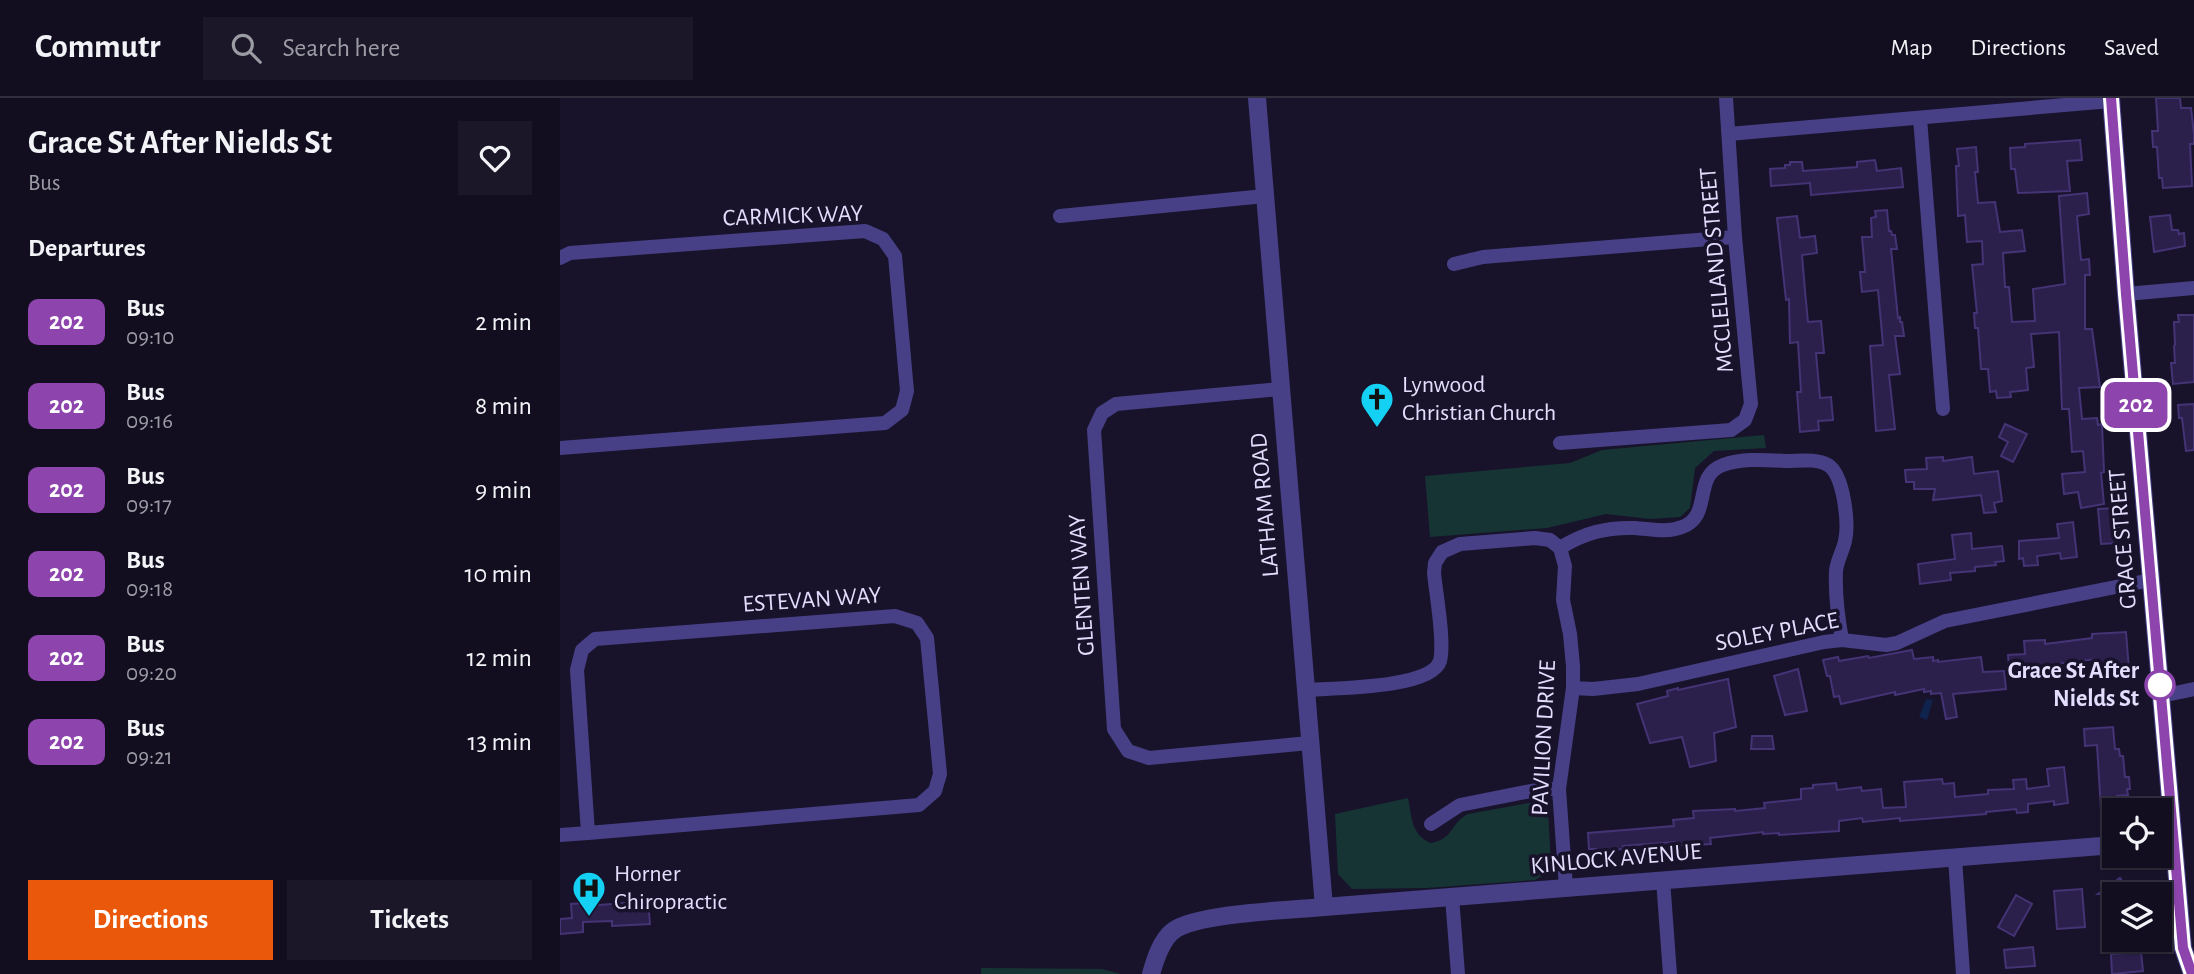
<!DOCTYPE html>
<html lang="en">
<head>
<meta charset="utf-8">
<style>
	:root { --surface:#120e20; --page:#1b1729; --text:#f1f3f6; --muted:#9c9ca5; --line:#312e3e; --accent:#ea580c }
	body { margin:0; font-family:"Alegreya Sans",sans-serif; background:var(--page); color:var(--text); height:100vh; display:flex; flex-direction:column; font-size:26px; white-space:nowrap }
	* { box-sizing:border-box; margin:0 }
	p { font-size:23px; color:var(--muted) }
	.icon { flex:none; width:38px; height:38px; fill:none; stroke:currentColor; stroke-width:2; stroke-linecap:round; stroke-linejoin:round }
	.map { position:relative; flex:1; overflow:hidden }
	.side { display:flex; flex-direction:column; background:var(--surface); width:560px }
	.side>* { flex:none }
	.badge { padding:0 14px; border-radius:10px; font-size:24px; line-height:46px }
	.controls { position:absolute; left:1542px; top:700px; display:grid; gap:14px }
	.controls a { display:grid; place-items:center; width:70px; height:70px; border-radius:0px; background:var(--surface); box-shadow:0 2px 5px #0004,0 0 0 2px var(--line); font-size:35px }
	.map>.badge { position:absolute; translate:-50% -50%; box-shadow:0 0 0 4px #fff }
	h2 { padding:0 28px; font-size:26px; line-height:63px }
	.round { display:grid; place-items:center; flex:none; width:74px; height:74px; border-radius:0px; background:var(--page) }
	.overview { display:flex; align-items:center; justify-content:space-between; height:119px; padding:0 28px }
	h1 { font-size:33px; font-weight:700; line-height:52px }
	.primary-button { display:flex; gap:14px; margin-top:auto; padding:14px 28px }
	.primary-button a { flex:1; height:80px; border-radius:0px; background:var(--accent); color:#fff; font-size:28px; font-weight:700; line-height:80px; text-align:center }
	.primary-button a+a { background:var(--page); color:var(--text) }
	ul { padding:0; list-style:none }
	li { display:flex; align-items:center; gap:21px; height:84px; padding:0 28px }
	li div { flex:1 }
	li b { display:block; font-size:26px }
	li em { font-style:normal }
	li .badge { min-width:77px; font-weight:700; text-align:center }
	header { display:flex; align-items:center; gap:42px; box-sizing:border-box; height:98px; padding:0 35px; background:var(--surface); border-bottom:2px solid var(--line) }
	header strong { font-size:33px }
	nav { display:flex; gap:38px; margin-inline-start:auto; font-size:24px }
	.search { width:490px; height:63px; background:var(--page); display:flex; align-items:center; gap:18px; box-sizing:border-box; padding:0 24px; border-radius:0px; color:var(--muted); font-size:26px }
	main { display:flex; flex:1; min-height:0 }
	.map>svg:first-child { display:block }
	.green { fill:#163434 }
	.water { fill:#10234c }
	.building { fill:#2b204b; stroke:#443375; stroke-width:2 }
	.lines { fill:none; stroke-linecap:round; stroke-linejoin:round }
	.minor { stroke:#474087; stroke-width:14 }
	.tertiary { stroke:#474087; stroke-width:18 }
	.line-casing { stroke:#fff; stroke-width:16 }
	.line { stroke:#8e44ad; stroke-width:10 }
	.stop-dot { fill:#fff; stroke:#8e44ad; stroke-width:3.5 }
	.labels { text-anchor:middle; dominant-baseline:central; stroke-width:7; stroke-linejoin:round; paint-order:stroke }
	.street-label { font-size:24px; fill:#e3defd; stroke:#18132b }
	.poi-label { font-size:24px; fill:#e3defd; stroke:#18132b; text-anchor:start }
	.stop-label { font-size:24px; font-weight:bold; fill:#e3defd; stroke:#18132b; text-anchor:end }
</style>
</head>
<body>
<header>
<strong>Commutr</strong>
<div class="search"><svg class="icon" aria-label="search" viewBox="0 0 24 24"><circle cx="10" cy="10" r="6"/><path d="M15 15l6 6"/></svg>Search here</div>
<nav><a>Map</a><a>Directions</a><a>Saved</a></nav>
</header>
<main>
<section class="side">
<div class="overview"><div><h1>Grace St After Nields St</h1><p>Bus</p></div><a class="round"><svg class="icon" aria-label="heart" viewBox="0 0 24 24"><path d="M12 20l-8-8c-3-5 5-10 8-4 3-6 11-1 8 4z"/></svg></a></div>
<h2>Departures</h2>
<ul>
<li><span class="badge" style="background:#8e44ad;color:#fff">202</span><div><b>Bus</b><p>09:10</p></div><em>2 min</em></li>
<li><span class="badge" style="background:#8e44ad;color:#fff">202</span><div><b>Bus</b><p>09:16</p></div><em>8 min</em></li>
<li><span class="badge" style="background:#8e44ad;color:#fff">202</span><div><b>Bus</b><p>09:17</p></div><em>9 min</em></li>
<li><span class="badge" style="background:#8e44ad;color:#fff">202</span><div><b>Bus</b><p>09:18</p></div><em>10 min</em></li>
<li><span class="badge" style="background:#8e44ad;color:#fff">202</span><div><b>Bus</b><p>09:20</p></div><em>12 min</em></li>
<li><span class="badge" style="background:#8e44ad;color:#fff">202</span><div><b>Bus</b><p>09:21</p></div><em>13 min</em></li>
</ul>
<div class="primary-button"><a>Directions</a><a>Tickets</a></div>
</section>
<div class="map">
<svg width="1634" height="876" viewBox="0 0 1634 876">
	<rect width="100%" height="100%" fill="#18132b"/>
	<g class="green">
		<polygon points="1204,337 1206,350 1154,353 1135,370 1130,410 1120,419 1090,421 1046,416 987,430 870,439 865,378 1010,365 1042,352"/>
		<path d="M848,700C852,719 851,737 871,745C894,741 890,725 908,716L974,704L983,707L988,713L991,766L985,776L975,782L866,790L792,791L778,776L775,716Z"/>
		<polygon points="421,870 542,871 561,876 421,876"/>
	</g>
	<polygon class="water" points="1366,601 1373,602 1367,622 1359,619"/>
	<g class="building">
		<polygon points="1596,0 1620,0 1621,10 1631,10 1634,37 1634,46 1630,46 1632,88 1603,90 1602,80 1599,80 1597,49 1593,49 1592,33 1598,33"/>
		<polygon points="1520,42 1522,62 1507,63 1510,93 1458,95 1455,71 1451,71 1450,50 1465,49 1465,46"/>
		<polygon points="1416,49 1418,74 1415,74 1418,105 1435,104 1440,134 1462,132 1465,153 1443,155 1445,189 1449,189 1452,224 1475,223 1473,191 1505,186 1499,98 1527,95 1529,116 1517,118 1521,162 1529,161 1530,177 1525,177 1525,231 1532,231 1540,289 1519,290 1522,321 1537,320 1538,327 1542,326 1544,374 1541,375 1544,406 1521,410 1518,394 1504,396 1502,376 1525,374 1523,353 1512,354 1509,311 1502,311 1499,234 1471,236 1474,269 1466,270 1468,292 1450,294 1451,299 1437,300 1436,293 1430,294 1428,271 1421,271 1418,230 1415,230 1414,215 1417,215 1412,167 1423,166 1422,143 1407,144 1405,117 1398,118 1396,68 1399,68 1397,51"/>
		<polygon points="1315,62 1317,73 1341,70 1343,89 1251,97 1250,85 1211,88 1210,71 1225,70 1225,67 1230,67 1230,64 1242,64 1243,73 1297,69 1297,64"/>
		<polygon points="1327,112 1329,133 1331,133 1332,137 1335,137 1337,151 1331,151 1338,220 1340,219 1340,224 1342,224 1344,238 1335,238 1340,276 1329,277 1335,331 1316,333 1310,248 1323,247 1318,192 1302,194 1300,174 1305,174 1302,139 1312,139 1311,120 1316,119 1315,113"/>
		<polygon points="1610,117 1612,132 1618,132 1619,136 1624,135 1625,148 1594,154 1590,119"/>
		<polygon points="1237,118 1240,140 1255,138 1257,155 1242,157 1245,193 1248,224 1261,223 1264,255 1256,255 1260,300 1271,299 1273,322 1258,323 1259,332 1240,334 1237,294 1241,294 1238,244 1230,245 1229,201 1226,202 1217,120"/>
		<polygon points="1618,217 1634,217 1634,284 1613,286 1611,265 1615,265 1614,248 1615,247 1614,224 1619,224"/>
		<polygon points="1634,306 1634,352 1626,353 1622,320 1619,320 1618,307"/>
		<polygon points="1445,326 1467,336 1453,364 1441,358 1448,344 1439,339"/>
		<polygon points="1383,359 1383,363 1412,359 1414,376 1438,373 1442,403 1434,405 1436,414 1424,415 1421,397 1373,402 1375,391 1354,391 1354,384 1346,384 1345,372 1367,371 1366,360"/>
		<polygon points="1557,410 1559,429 1556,430 1557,445 1541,446 1538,411"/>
		<polygon points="1513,424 1517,459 1501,461 1500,455 1477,458 1478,467 1464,468 1463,460 1459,461 1459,443 1499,440 1497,426"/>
		<polygon points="1411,435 1412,451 1442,448 1444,463 1435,464 1436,467 1415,469 1415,473 1390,475 1391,482 1360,486 1358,466 1395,461 1392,437"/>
		<polygon points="1566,534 1569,572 1537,574 1536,561 1487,567 1488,578 1450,581 1448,557 1465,556 1464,543 1485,542 1485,546 1532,540 1532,536"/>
		<polygon points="1352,552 1354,561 1373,559 1373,563 1378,562 1378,564 1421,559 1423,574 1444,573 1446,591 1393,596 1397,619 1386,621 1381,595 1371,596 1371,593 1364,594 1364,591 1335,597 1335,594 1281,606 1279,598 1274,599 1270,578 1267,578 1263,562 1278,559 1279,563 1308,558 1309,560"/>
		<polygon points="1238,571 1247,613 1225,617 1214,578"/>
		<polygon points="1168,581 1176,629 1154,635 1156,663 1130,669 1122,639 1090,645 1077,606 1108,598 1107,593 1118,590 1118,592"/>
		<polygon points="1553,629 1555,651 1559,651 1560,658 1563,658 1565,679 1569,679 1570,691 1567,691 1568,697 1557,698 1559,712 1541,712 1537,647 1525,648 1524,631"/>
		<polygon points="1192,638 1212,638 1214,651 1191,651"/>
		<polygon points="1504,669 1508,705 1494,707 1494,703 1468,706 1468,714 1457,715 1456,711 1426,714 1426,716 1340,723 1340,720 1303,724 1302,720 1279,723 1279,733 1219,737 1219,735 1203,736 1203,734 1150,740 1151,746 1115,748 1115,744 1063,748 1063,751 1037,753 1037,751 1029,751 1028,735 1114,728 1113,722 1134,720 1133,713 1175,711 1175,713 1205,710 1204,705 1241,701 1241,691 1253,690 1253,687 1276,685 1277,692 1301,689 1302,693 1321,691 1323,710 1346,709 1344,684 1382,681 1383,686 1394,685 1395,699 1428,696 1428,692 1454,691 1453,682 1466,681 1467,691 1489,688 1487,671"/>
		<polygon points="1560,780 1572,796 1538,796"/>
		<polygon points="1522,791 1525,829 1497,831 1494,793"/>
		<polygon points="1456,797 1472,806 1454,838 1438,829"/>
		<polygon points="88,803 90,826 52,828 52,823 23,824 23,834 0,836 0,821 12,820 11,806 38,804 39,807"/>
		<polygon points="1473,849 1475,868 1446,870 1444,852"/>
		<polygon points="1581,854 1583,873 1552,876 1551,856"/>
	</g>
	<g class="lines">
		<g class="minor">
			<polyline points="1360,20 1383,311"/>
			<polyline points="1169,36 1551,3"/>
			<polyline points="500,118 705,98"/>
			<polyline points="0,160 10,155 305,133 323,141 335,158 347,293 342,312 325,325 0,350"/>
			<polyline points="894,166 923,159 1175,139"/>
			<polyline points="1566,196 1634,190"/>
			<polyline points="720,291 556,306 542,315 534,332 554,631 568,653 589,660 749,645"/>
			<polyline points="1000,345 1171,332 1185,322 1191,306 1175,139 1166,0"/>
			<path d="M1000,450C1024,435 1046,429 1075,430C1091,431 1107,435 1122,429C1153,418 1132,378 1163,367C1182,360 1206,362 1226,363C1239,363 1256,360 1268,367C1284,377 1289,426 1285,443C1283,453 1277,462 1276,473C1275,495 1278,520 1282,542"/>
			<polyline points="1013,590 1033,591 1078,586 1264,544 1282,542 1326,547 1337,545 1385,523 1591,482"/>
			<path d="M745,592C771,590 871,591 880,563C885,544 876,496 874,475L875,465L882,454L900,446L975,440L990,442L1000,450L1005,468L1003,502L1010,536L1013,568V590L999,691L1006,790"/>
			<polyline points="1601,598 1634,591"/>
			<polyline points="871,726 900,707 981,691 999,691"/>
			<polyline points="0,737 28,735 359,707 375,693 380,676 367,540 357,525 335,518 35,541 22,552 17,572 28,735"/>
			<polyline points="1395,760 1403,876"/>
			<polyline points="1103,782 1110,876"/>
			<polyline points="892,799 898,876"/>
		</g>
		<g class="tertiary">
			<polyline points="697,0 764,809"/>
			<polyline points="1551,0 1566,196 1623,850 1632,876"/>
			<path d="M591,876C595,862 601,842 613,833C636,815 732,812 764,809L1554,747"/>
		</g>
	</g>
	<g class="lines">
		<defs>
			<polyline id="line" points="1551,0 1566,196 1623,850 1632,876"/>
		</defs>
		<use href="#line" class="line-casing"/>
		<use href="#line" class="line"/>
	</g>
	<defs>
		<symbol id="church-pin" viewBox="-11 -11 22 30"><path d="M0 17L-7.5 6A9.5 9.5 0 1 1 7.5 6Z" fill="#14d1f3" stroke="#18132b"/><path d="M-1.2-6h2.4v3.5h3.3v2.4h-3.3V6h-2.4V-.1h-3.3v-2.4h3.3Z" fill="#111"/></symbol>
		<symbol id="hospital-pin" viewBox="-11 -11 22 30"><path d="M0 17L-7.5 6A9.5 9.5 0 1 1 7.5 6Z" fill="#14d1f3" stroke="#18132b"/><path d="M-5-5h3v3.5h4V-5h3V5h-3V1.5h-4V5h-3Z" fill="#111"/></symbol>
	</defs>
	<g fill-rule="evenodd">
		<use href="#church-pin" x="798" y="282" width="38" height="52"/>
		<use href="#hospital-pin" x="10" y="771" width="38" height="52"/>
	</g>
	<circle class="stop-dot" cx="1600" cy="587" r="14"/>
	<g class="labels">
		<g class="street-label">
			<text transform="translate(233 118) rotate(-2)">CARMICK WAY</text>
			<text transform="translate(1157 172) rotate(-95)">MCCLELLAND STREET</text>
			<text transform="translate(705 407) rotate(-95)">LATHAM ROAD</text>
			<text transform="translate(1563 441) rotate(-95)">GRACE STREET</text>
			<text transform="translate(522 487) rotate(-94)">GLENTEN WAY</text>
			<text transform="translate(252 502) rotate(-4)">ESTEVAN WAY</text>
			<text transform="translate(1217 534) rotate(-11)">SOLEY PLACE</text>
			<text transform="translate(984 640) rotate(-87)">PAVILION DRIVE</text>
			<text transform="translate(1056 761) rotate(-5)">KINLOCK AVENUE</text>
		</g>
		<g class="poi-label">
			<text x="842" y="287">Lynwood<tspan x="842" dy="28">Christian Church</tspan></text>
			<text x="54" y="776">Horner<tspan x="54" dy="28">Chiropractic</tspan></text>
		</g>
		<g class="stop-label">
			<text x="1579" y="573">Grace St After<tspan x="1579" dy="28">Nields St</tspan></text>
		</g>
	</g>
</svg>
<div class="controls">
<a><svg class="icon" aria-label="locate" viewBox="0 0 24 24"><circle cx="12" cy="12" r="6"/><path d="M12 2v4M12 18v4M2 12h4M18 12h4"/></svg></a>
<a><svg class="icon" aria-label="layers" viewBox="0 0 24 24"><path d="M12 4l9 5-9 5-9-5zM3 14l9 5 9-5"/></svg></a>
</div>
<b class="badge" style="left:1576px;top:307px;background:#8e44ad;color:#fff">202</b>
</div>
</main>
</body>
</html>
